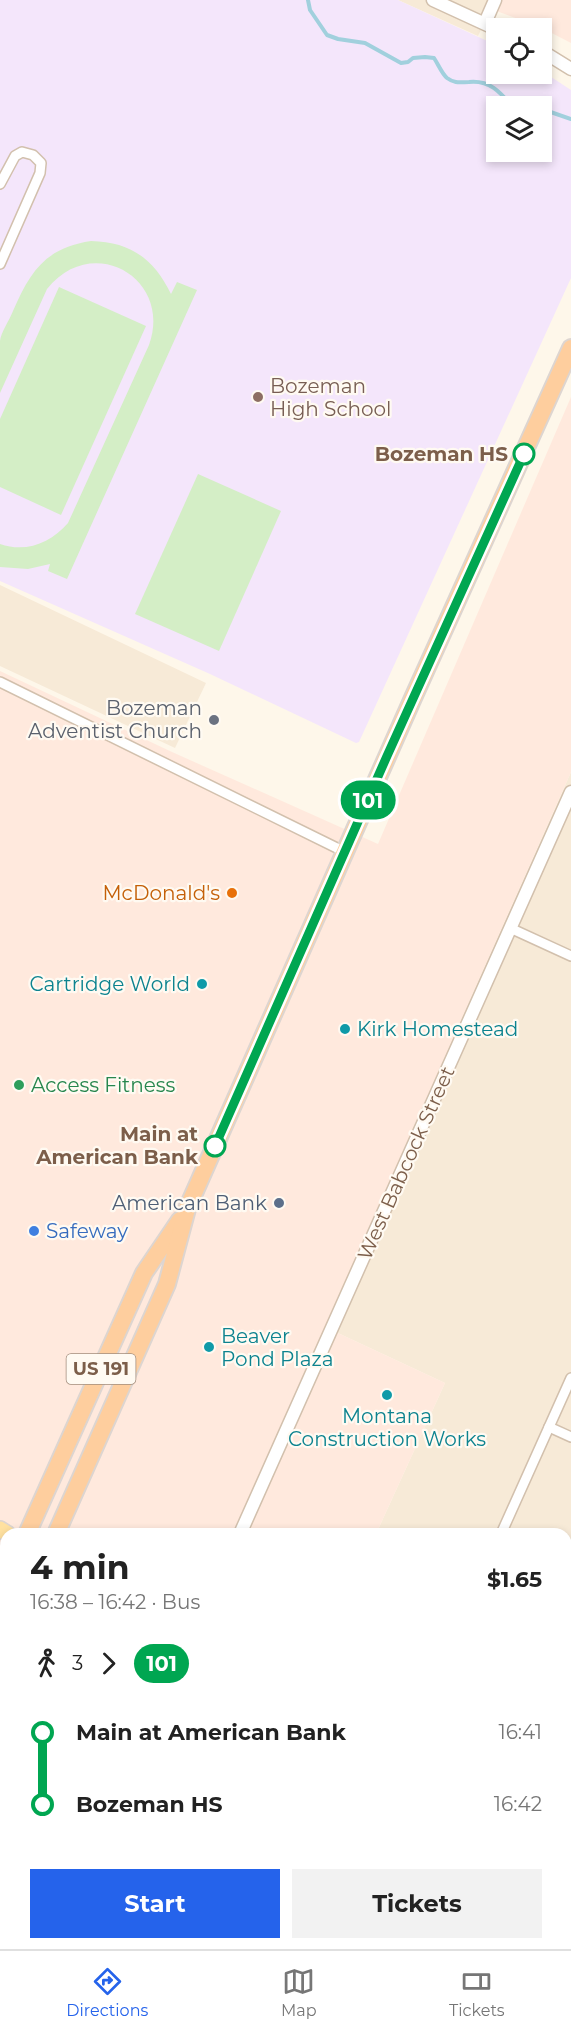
<!DOCTYPE html>
<html lang="en">
<head>
<meta charset="utf-8">
<style>
	:root { --surface:#fff; --page:#f2f2f2; --text:#222; --muted:#767676; --line:#e0e0e0; --accent:#2563eb }
	body { margin:0; font-family:Montserrat,sans-serif; background:var(--page); color:var(--text); height:100vh; display:flex; flex-direction:column; font-size:22px; white-space:nowrap }
	* { box-sizing:border-box; margin:0 }
	p { font-size:20px; color:var(--muted) }
	.icon { flex:none; width:33px; height:33px; fill:none; stroke:currentColor; stroke-width:2; stroke-linecap:round; stroke-linejoin:round }
	.map { position:relative; flex:1; overflow:hidden }
	.panel { position:absolute; left:0px; top:1528px; width:572px; height:422px; display:flex; flex-direction:column; background:var(--surface); border-radius:18px 18px 0 0; box-shadow:0 3px 9px #0003 }
	.panel>* { flex:none }
	.badge { padding:0 12px; border-radius:20px; font-size:21px; line-height:39px }
	.buttons { position:absolute; left:486px; top:18px; display:grid; gap:12px }
	.buttons a { display:grid; place-items:center; width:66px; height:66px; border-radius:0px; background:var(--surface); box-shadow:0 3px 9px #0003; font-size:30px }
	.map>.badge { position:absolute; translate:-50% -50%; box-shadow:0 0 0 3px #fff }
	.legs { display:flex; align-items:center; gap:9px; height:66px; padding:0 30px; font-size:20px }
	.legs p { margin-inline-start:auto }
	.headline { display:flex; align-items:center; justify-content:space-between; height:102px; padding:0 30px }
	h1 { font-size:33px; font-weight:700; line-height:45px }
	.button { display:flex; gap:12px; margin-top:auto; padding:12px 30px }
	.button a { flex:1; height:69px; border-radius:0px; background:var(--accent); color:#fff; font-size:24px; font-weight:700; line-height:69px; text-align:center }
	.button a+a { background:var(--page); color:var(--text) }
	ul { padding:0 30px; list-style:none }
	li { display:flex; align-items:center; gap:21px; height:72px; font-size:22px }
	li i { display:grid; place-items:center; width:9px; height:100%; margin:0 8px; background:currentColor }
	li i::after { content:''; width:15px; height:15px; margin:-8px; border:4px solid; border-radius:50%; background:var(--surface) }
	li p { margin-inline-start:auto }
	li:first-child i { background:linear-gradient(#0000 50%,currentColor 0) }
	li:last-child i { background:linear-gradient(currentColor 50%,#0000 0) }
	.tabs { display:flex; justify-content:space-around; align-items:center; height:84px; border-top:2px solid var(--line); background:var(--surface); font-size:16px; color:var(--muted) }
	.tabs a { display:grid; justify-items:center; gap:3px }
	.tabs .active { color:var(--accent) }
	.map>svg:first-child { display:block }
	.residential { fill:#f7ead7 }
	.commercial { fill:#ffe9dd }
	.education { fill:#f4e6fb; fill-rule:evenodd }
	.green { fill:#d4eec6 }
	.lines { fill:none; stroke-linecap:round; stroke-linejoin:round }
	.stream { stroke:#a1d0dd; stroke-width:4 }
	.minor-casing { stroke:#d2c0ad; stroke-width:12 }
	.tertiary-casing { stroke:#d2c0ad; stroke-width:15 }
	.secondary-casing { stroke:#d8c2ad; stroke-width:16 }
	.primary-casing { stroke:#ddd5d0; stroke-width:18 }
	.trunk-casing { stroke:#ddd5d0; stroke-width:20 }
	.minor { stroke:#fff; stroke-width:9 }
	.tertiary { stroke:#fff; stroke-width:12 }
	.secondary { stroke:#fff; stroke-width:14 }
	.primary { stroke:#ffe1a0; stroke-width:15 }
	.trunk { stroke:#fece9e; stroke-width:16 }
	.line-1-casing { stroke:#fff; stroke-width:14 }
	.line-1 { stroke:#00a651; stroke-width:9 }
	.education-dot { fill:#8d6e63; stroke:#fffaf2; stroke-width:2 }
	.stop-1-dot { fill:#fff; stroke:#00a651; stroke-width:3 }
	.worship-dot { fill:#6b7280; stroke:#fffaf2; stroke-width:2 }
	.food-dot { fill:#e8710a; stroke:#fffaf2; stroke-width:2 }
	.culture-dot { fill:#0f9aa8; stroke:#fffaf2; stroke-width:2 }
	.leisure-dot { fill:#2e9e5b; stroke:#fffaf2; stroke-width:2 }
	.service-dot { fill:#5c6f8a; stroke:#fffaf2; stroke-width:2 }
	.shop-dot { fill:#3f7fe0; stroke:#fffaf2; stroke-width:2 }
	.labels { text-anchor:middle; dominant-baseline:central; stroke-width:4.5; stroke-linejoin:round; paint-order:stroke }
	.shield { fill:#fffaf2; stroke:#a38d7c; stroke-width:1.5 }
	.shield-label { font-size:18px; font-weight:bold; fill:#7c5e4a }
	.education-label { font-size:20px; fill:#785e54; stroke:#fffaf2; text-anchor:start }
	.stop-label { font-size:20px; font-weight:bold; fill:#7c5e4a; stroke:#fffaf2; text-anchor:end }
	.worship-label { font-size:20px; fill:#5b616d; stroke:#fffaf2; text-anchor:end }
	.food-label { font-size:20px; fill:#c56008; stroke:#fffaf2; text-anchor:end }
	.culture-label { font-size:20px; fill:#0d838f; stroke:#fffaf2; text-anchor:start }
	.leisure-label { font-size:20px; fill:#27864d; stroke:#fffaf2; text-anchor:start }
	.street-label { font-size:20px; fill:#7c5e4a; stroke:#fffaf2 }
	.service-label { font-size:20px; fill:#4e5e75; stroke:#fffaf2; text-anchor:end }
	.shop-label { font-size:20px; fill:#366cbe; stroke:#fffaf2; text-anchor:start }
</style>
</head>
<body>
<div class="map">
<svg width="571" height="1949" viewBox="0 0 571 1949">
	<rect width="100%" height="100%" fill="#fef7ea"/>
	<g class="residential">
		<polygon points="398,0 495,0 478,36"/>
		<polygon points="0,585 206,683 175,748 0,666"/>
		<polygon points="571,772 571,1949 135,1949 124,1944 566,1944 566,1534 376,1534 445,1383 325,1327"/>
	</g>
	<g class="commercial">
		<polygon points="495,0 571,0 571,43 542,28 491,9"/>
		<polygon points="571,397 571,772 325,1327 445,1383 376,1534 6,1534 6,1944 124,1944 135,1949 0,1949 0,671 172,752 378,844"/>
	</g>
	<path class="education" d="M0,0H398L496,45V74H542V71L571,90V278L359,742L356,743L210,674L0,581ZM496,106H542V152H496Z"/>
	<g class="green">
		<path d="M91,241C131,242 154,259 171,294L177,282L197,290L67,579L48,571L50,564L28,569L0,567V544C26,553 51,543 68,523L149,345C173,278 92,232 47,289L0,393C0,376 0,358 0,341C1,332 9,321 13,311C30,272 45,248 91,241Z"/>
		<polygon points="59,287 146,326 61,515 0,487 0,419"/>
		<polygon points="198,474 281,511 219,651 135,614"/>
	</g>
	<g class="lines">
		<g class="stream">
			<path d="M308,0L310,10L327,35L338,39L365,43L401,63L408,62L413,58L425,57L434,58C438,64 442,74 447,78C455,84 461,82 469,82C490,80 500,92 512,106"/>
			<polyline points="542,109 571,119"/>
		</g>
		<defs>
			<g id="minor">
				<polyline points="0,184 15,156 22,152 33,155 41,163 40,173 0,264"/>
				<polyline points="0,682 345,852"/>
				<polyline points="510,928 571,956"/>
				<polyline points="549,1427 571,1437"/>
				<polyline points="501,1534 571,1378"/>
				<polyline points="566,1675 571,1677"/>
				<polyline points="332,1944 343,1949"/>
			</g>
			<g id="tertiary">
				<polyline points="433,0 496,29"/>
				<polyline points="485,23 495,0"/>
				<polyline points="542,51 571,69"/>
				<polyline points="240,1534 571,792"/>
				<polyline points="55,1949 58,1944"/>
			</g>
			<polyline id="secondary" points="566,1828 571,1831"/>
			<g id="primary">
				<polyline points="0,1529 8,1534"/>
				<polyline points="0,1564 6,1568"/>
			</g>
			<g id="trunk">
				<polyline points="27,1534 144,1273 180,1220"/>
				<polyline points="56,1534 167,1284 187,1209 413,698 571,348"/>
				<polyline points="0,1596 6,1581"/>
				<polyline points="0,1660 6,1644"/>
			</g>
		</defs>
		<use href="#minor" class="minor-casing"/>
		<use href="#tertiary" class="tertiary-casing"/>
		<use href="#secondary" class="secondary-casing"/>
		<use href="#primary" class="primary-casing"/>
		<use href="#trunk" class="trunk-casing"/>
		<use href="#minor" class="minor"/>
		<use href="#tertiary" class="tertiary"/>
		<use href="#secondary" class="secondary"/>
		<use href="#primary" class="primary"/>
		<use href="#trunk" class="trunk"/>
	</g>
	<g class="lines">
		<defs>
			<polyline id="line-1" points="215,1146 387,756 524,454"/>
		</defs>
		<use href="#line-1" class="line-1-casing"/>
		<use href="#line-1" class="line-1"/>
	</g>
	<circle class="education-dot" cx="258" cy="397" r="6"/>
	<g class="stop-1-dot">
		<circle cx="524" cy="454" r="10"/>
		<circle cx="215" cy="1146" r="10"/>
	</g>
	<circle class="worship-dot" cx="214" cy="720" r="6"/>
	<circle class="food-dot" cx="232" cy="893" r="6"/>
	<g class="culture-dot">
		<circle cx="202" cy="984" r="6"/>
		<circle cx="345" cy="1029" r="6"/>
		<circle cx="209" cy="1347" r="6"/>
		<circle cx="387" cy="1395" r="6"/>
	</g>
	<circle class="leisure-dot" cx="19" cy="1085" r="6"/>
	<circle class="service-dot" cx="279" cy="1203" r="6"/>
	<circle class="shop-dot" cx="34" cy="1231" r="6"/>
	<g class="labels">
		<rect class="shield" x="66.5" y="1354" width="69" height="30" rx="4.5"/>
		<g class="shield-label">
			<text x="101" y="1369">US 191</text>
		</g>
		<g class="education-label">
			<text x="270" y="386">Bozeman<tspan x="270" dy="23">High School</tspan></text>
		</g>
		<g class="stop-label">
			<text x="508" y="454">Bozeman HS</text>
			<text x="198" y="1134">Main at<tspan x="198" dy="23">American Bank</tspan></text>
		</g>
		<g class="worship-label">
			<text x="202" y="708">Bozeman<tspan x="202" dy="23">Adventist Church</tspan></text>
		</g>
		<g class="food-label">
			<text x="220" y="893">McDonald's</text>
		</g>
		<g class="culture-label">
			<text x="190" y="984" text-anchor="end">Cartridge World</text>
			<text x="357" y="1029">Kirk Homestead</text>
			<text x="221" y="1336">Beaver<tspan x="221" dy="23">Pond Plaza</tspan></text>
			<text x="387" y="1416" text-anchor="middle">Montana<tspan x="387" dy="23">Construction Works</tspan></text>
		</g>
		<g class="leisure-label">
			<text x="31" y="1085">Access Fitness</text>
		</g>
		<g class="street-label">
			<text transform="translate(406 1163) rotate(-66)">West Babcock Street</text>
		</g>
		<g class="service-label">
			<text x="267" y="1203">American Bank</text>
		</g>
		<g class="shop-label">
			<text x="46" y="1231">Safeway</text>
		</g>
	</g>
</svg>
<div class="buttons">
<a><svg class="icon" aria-label="locate" viewBox="0 0 24 24"><circle cx="12" cy="12" r="6"/><path d="M12 2v4M12 18v4M2 12h4M18 12h4"/></svg></a>
<a><svg class="icon" aria-label="layers" viewBox="0 0 24 24"><path d="M12 4l9 5-9 5-9-5zM3 14l9 5 9-5"/></svg></a>
</div>
<b class="badge" style="left:368px;top:800px;background:#00a651;color:#fff">101</b>
<section class="panel">
<div class="headline"><div><h1>4 min</h1><p>16:38 – 16:42 · Bus</p></div><b>$1.65</b></div>
<div class="legs"><svg class="icon" aria-label="walk" viewBox="0 0 24 24"><circle cx="13" cy="4" r="2"/><path d="M13 8l-2 6 4 7M11 14l-3 7M7 12l3-4h3l4 4"/></svg>3<svg class="icon" aria-label="forward" viewBox="0 0 24 24"><path d="M9 5l7 7-7 7"/></svg><b class="badge" style="background:#00a651;color:#fff">101</b></div>
<ul>
<li><i style="color:#00a651"></i><b>Main at American Bank</b><p>16:41</p></li>
<li><i style="color:#00a651"></i><b>Bozeman HS</b><p>16:42</p></li>
</ul>
<div class="button"><a>Start</a><a>Tickets</a></div>
</section>
</div>
<nav class="tabs">
<a class="active"><svg class="icon" aria-label="directions" viewBox="0 0 24 24"><path d="M12 3l9 9-9 9-9-9zM9 14v-3h6M13 9l2 2-2 2"/></svg>Directions</a>
<a><svg class="icon" aria-label="map" viewBox="0 0 24 24"><path d="M3 6l6-2 6 2 6-2v14l-6 2-6-2-6 2zM9 4v14M15 6v14"/></svg>Map</a>
<a><svg class="icon" aria-label="tickets" viewBox="0 0 24 24"><path d="M3 7h18v10H3zM15 7v10"/></svg>Tickets</a>
</nav>
</body>
</html>
